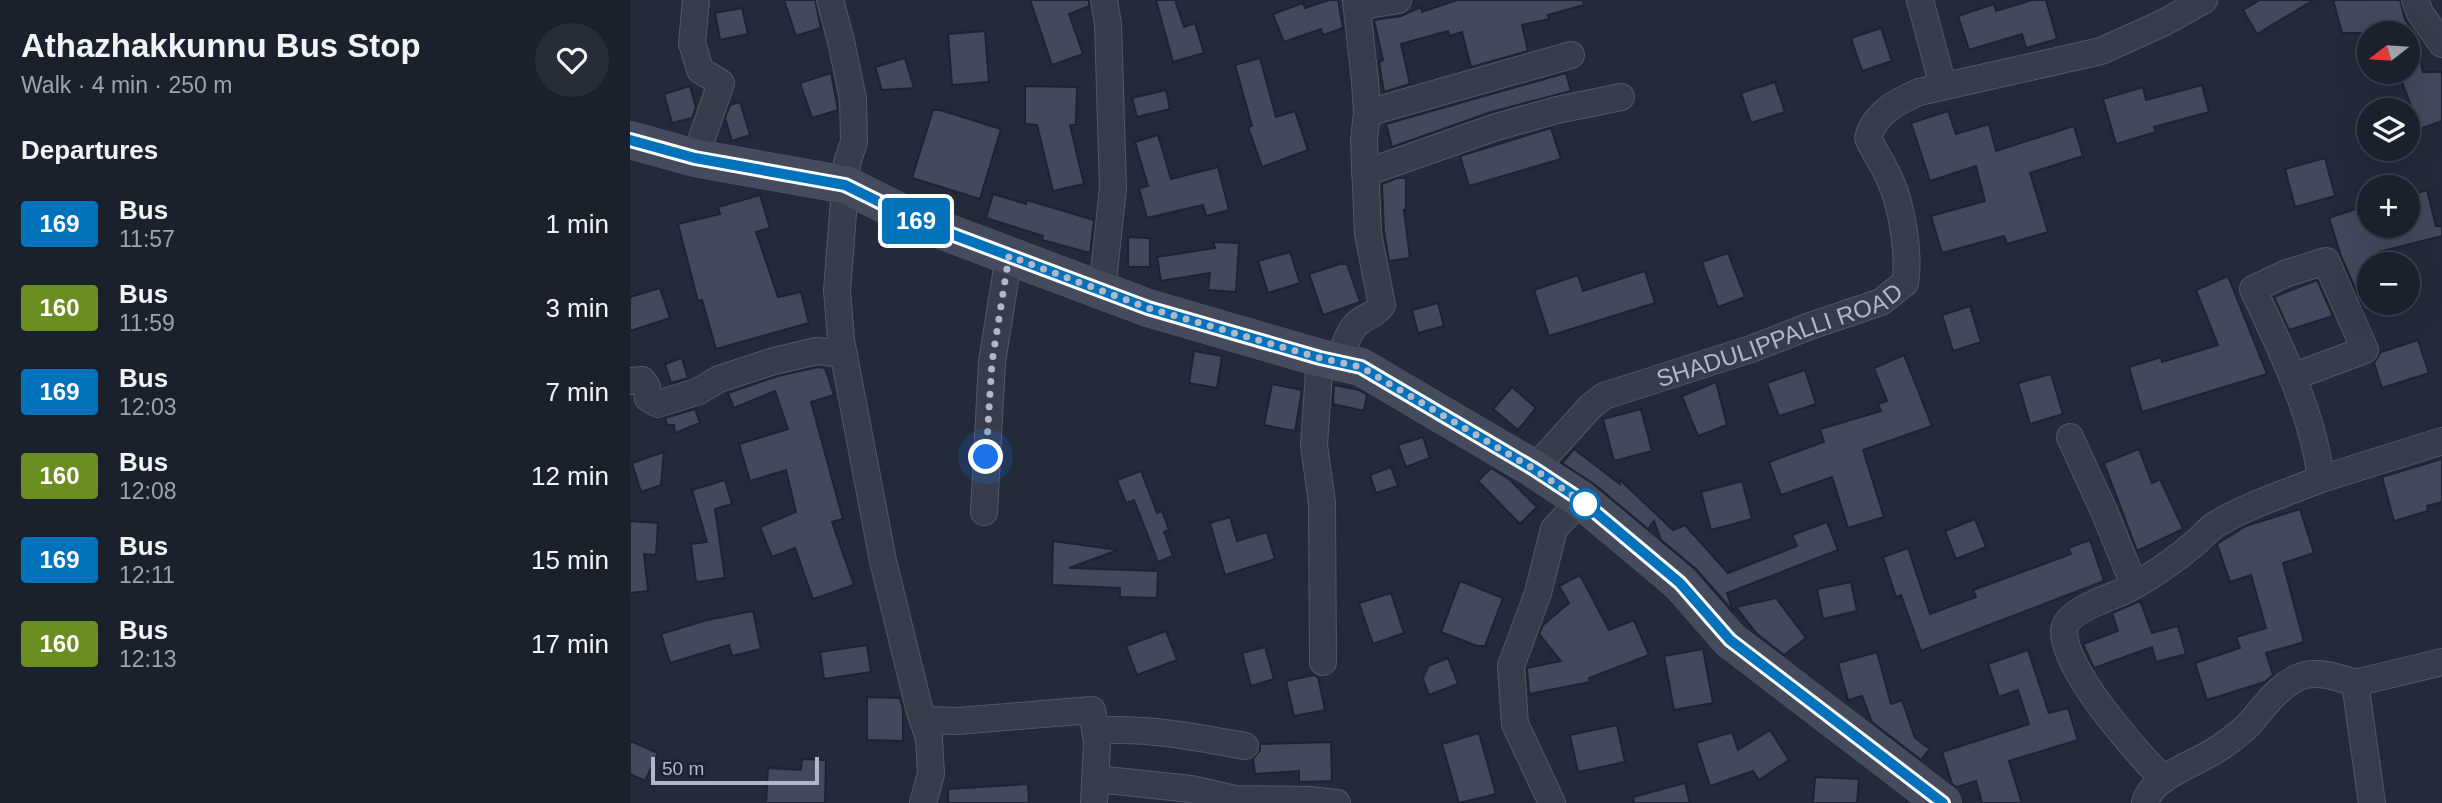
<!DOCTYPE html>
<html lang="en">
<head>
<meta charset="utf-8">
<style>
	:root { --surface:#1a202c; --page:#272d38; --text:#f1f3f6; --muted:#9fa3a9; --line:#383e48 }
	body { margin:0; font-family:Arial,sans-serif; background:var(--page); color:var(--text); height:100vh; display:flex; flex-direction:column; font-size:26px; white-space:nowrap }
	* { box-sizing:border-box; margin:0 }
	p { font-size:23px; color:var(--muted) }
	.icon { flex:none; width:38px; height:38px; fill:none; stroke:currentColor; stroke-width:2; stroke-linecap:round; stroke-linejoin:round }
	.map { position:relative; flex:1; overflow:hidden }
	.details { display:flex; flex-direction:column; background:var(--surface); width:630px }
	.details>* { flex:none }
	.badge { padding:0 14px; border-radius:5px; font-size:24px; line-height:46px }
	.needle { width:46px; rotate:253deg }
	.controls { position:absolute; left:1727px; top:21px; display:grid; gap:14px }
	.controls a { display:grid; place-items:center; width:63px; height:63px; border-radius:50%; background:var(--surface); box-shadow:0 7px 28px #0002,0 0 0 2px var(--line); font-size:35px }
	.scale { position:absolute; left:21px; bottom:18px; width:168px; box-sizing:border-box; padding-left:7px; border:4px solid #b1b7c6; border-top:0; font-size:19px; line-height:24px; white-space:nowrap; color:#b1b7c6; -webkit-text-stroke:5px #1c212f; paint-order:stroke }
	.you { position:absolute; width:35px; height:35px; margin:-18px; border:5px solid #fff; border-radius:50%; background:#1a73e8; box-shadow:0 0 0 10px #1a73e833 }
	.map>.badge { position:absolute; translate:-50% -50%; box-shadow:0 0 0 4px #fff }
	h2 { padding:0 21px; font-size:26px; line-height:63px }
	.round { display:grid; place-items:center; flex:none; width:74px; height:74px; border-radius:37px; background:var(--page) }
	.overview { display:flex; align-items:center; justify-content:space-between; height:119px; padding:0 21px }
	h1 { font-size:33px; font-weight:600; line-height:52px }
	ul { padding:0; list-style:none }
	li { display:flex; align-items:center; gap:21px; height:84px; padding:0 21px }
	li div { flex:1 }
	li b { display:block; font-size:26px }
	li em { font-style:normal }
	li .badge { min-width:77px; font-weight:700; text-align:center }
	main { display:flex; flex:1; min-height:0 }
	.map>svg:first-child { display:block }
	.building { fill:#42495c; stroke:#1d2331; stroke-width:2 }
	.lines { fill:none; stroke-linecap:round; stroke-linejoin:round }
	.minor-casing { stroke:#515765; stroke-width:28 }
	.secondary-casing { stroke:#515765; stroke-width:38 }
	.minor { stroke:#363c4a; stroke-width:26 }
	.secondary { stroke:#444b5d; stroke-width:37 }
	.line-casing { stroke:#fff; stroke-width:16 }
	.line { stroke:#0072bc; stroke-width:10 }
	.walk { stroke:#b1b7c6; stroke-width:7; stroke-dasharray:0 12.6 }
	.stop-dot { fill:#fff; stroke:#0072bc; stroke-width:3.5 }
	.labels { text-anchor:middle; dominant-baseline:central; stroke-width:5; stroke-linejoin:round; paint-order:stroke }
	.street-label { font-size:24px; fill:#b1b7c6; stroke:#1c212f }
</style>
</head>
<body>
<main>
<section class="details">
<div class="overview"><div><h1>Athazhakkunnu Bus Stop</h1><p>Walk · 4 min · 250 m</p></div><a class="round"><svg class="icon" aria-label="heart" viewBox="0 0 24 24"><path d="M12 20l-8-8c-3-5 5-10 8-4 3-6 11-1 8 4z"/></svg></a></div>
<h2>Departures</h2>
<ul>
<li><span class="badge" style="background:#0072bc;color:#fff">169</span><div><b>Bus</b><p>11:57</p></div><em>1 min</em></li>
<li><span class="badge" style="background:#6b8e23;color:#fff">160</span><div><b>Bus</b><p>11:59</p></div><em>3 min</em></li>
<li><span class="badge" style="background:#0072bc;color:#fff">169</span><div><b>Bus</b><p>12:03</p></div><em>7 min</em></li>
<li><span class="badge" style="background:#6b8e23;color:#fff">160</span><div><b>Bus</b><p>12:08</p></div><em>12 min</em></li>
<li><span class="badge" style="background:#0072bc;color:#fff">169</span><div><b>Bus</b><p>12:11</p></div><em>15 min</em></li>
<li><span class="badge" style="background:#6b8e23;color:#fff">160</span><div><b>Bus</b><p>12:13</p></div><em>17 min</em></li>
</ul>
</section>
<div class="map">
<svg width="1812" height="803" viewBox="0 0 1812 803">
	<rect width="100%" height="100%" fill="#232a3a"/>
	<g class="building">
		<polygon points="154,0 185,0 191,28 166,36"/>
		<polygon points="400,0 459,0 459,6 439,14 453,54 422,65"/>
		<polygon points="526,0 545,0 554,27 565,23 574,53 543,62"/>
		<polygon points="699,0 708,0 713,28 693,35 691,29 654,42 643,14 673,3 675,8"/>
		<polygon points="827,0 953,0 954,5 918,15 919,19 892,25 898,51 841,67 832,32 820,36 818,31 771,44 780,84 754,92 749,62 753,60 744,20 771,16 791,7 792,12"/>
		<polygon points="1402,0 1416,0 1427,39 1396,48 1392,34 1339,50 1328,16 1364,4 1366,11"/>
		<polygon points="1630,0 1684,0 1627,34 1613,10"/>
		<polygon points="1703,0 1770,0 1775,19 1784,33 1712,33"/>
		<polygon points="112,8 118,34 90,40 85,13"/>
		<polygon points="1251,28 1262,61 1232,71 1221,38"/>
		<polygon points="355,31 359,82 322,85 318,34"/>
		<polygon points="1785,37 1793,72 1812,72 1812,121 1790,129 1768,72 1778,72 1778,38"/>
		<polygon points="275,58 284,88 252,90 245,67"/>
		<polygon points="630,58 646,117 665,111 678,150 632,167 618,127 622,126 605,65"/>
		<polygon points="201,73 208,110 182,118 170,83"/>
		<polygon points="936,73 941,91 861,112 762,147 756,124"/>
		<polygon points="1145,82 1155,112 1121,123 1111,93"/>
		<polygon points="1572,85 1579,112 1524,127 1526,132 1486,144 1473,99 1513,87 1516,100"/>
		<polygon points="60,86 66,107 62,118 42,123 34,94"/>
		<polygon points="395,86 447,87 446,125 440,125 454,184 423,191 407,125 395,124"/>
		<polygon points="536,90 540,109 507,117 502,98"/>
		<polygon points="110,102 120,135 102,141 95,118 100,105"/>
		<polygon points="303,110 310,110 371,129 350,199 282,178"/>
		<polygon points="1318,111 1326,134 1359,124 1366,151 1444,126 1453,156 1400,173 1418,232 1377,244 1374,236 1312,253 1301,216 1355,201 1346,166 1300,181 1281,123"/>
		<polygon points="921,128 931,159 839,186 830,156"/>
		<polygon points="528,135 541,179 588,167 599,210 576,216 573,205 517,218 509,188 518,186 505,142"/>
		<polygon points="1695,158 1705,196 1665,207 1655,169"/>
		<polygon points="767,178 776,178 776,210 774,210 780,258 759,261 754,232 752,184"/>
		<polygon points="1797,190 1806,226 1812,226 1812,236 1749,252 1753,264 1740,264 1740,309 1735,311 1711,256 1699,218 1740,204 1740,226 1778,226 1778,196"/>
		<polygon points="363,194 396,204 397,200 464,220 460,253 412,240 413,236 356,218"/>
		<polygon points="130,195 140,228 126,232 148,297 171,292 179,323 86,349 72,300 68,301 48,224 90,214 88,207"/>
		<polygon points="498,237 520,238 520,267 498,267"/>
		<polygon points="583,242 609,243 606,292 578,290 580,273 531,281 527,257 585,248"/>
		<polygon points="660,252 670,283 638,293 628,261"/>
		<polygon points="1098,253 1115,297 1088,307 1072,262"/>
		<polygon points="710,264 717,264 730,302 693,315 679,274"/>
		<polygon points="1015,271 1025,303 919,336 904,290 948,275 953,291"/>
		<polygon points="1598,276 1637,374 1512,412 1499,367 1531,357 1532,362 1588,345 1566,290"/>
		<polygon points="1687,280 1703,316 1659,330 1644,297"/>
		<polygon points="30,288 40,318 0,331 0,297"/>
		<polygon points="808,303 814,326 788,333 782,310"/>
		<polygon points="1340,306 1351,342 1323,351 1312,315"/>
		<polygon points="1788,340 1799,373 1752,388 1744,363 1751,352"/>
		<polygon points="564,351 592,356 587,388 559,383"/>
		<polygon points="1274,355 1302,426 1233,450 1254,517 1218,528 1202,477 1151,495 1139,462 1194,442 1190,429 1251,411 1248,404 1257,401 1244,368"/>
		<polygon points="52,358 58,378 41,383 35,364"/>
		<polygon points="188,367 195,368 204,395 181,402 213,519 202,522 224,585 183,599 165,548 142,557 130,527 166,512 156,470 120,481 109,444 158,429 145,391 104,408 98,393 148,376"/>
		<polygon points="1175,370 1186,404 1149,416 1137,383"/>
		<polygon points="1421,374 1433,414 1400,424 1388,383"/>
		<polygon points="1086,382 1097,425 1068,436 1052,396"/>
		<polygon points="642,384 672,390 665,431 634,425"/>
		<polygon points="704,385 729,390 737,395 734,411 703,404"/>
		<polygon points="882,387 906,408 888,430 863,409"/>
		<polygon points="65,409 70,423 45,433 44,425 37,425 35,418"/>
		<polygon points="1011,409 1022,451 984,461 973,419"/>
		<polygon points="793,437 800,458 776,467 768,445"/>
		<polygon points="944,449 990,484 989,479 1043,530 1055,525 1098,573 1167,546 1162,535 1197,522 1208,550 1097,593 1103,611 1066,569 1031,540 1024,521 1018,529 964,484 932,463"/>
		<polygon points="1509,449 1522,483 1530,479 1553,529 1507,551 1474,463"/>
		<polygon points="34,452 31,485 11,492 2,463"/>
		<polygon points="1812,459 1812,502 1797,506 1798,511 1764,521 1752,477"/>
		<polygon points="761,467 768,486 746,493 740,475"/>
		<polygon points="861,468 879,479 907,507 890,524 848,481"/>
		<polygon points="511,471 527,513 532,511 539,530 534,532 543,556 528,562 504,500 496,503 487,480"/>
		<polygon points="95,480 102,504 85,509 95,578 66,582 61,544 77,542 62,490"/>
		<polygon points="1112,481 1122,519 1081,530 1071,492"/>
		<polygon points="1670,509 1684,553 1653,563 1674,642 1636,653 1643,675 1635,682 1577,700 1565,663 1610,648 1606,637 1636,628 1621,575 1600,582 1587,544 1616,526"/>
		<polygon points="600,517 607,541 637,532 645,559 595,575 580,523"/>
		<polygon points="1345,519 1356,547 1326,559 1315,531"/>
		<polygon points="0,521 28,523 26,555 14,554 18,591 0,593"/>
		<polygon points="1460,540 1474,581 1291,651 1271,595 1266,597 1253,557 1278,548 1300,614 1346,597 1343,590 1441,554 1438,548"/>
		<polygon points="423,541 488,550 439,568 528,571 527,598 490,597 490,588 422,585"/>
		<polygon points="950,575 979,630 1004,620 1019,655 959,678 960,682 899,694 897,668 931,661 909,634 913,625 939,603 929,586"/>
		<polygon points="830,581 873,598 855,646 847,646 811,632"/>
		<polygon points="1221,582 1227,611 1193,619 1187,589"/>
		<polygon points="761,593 774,633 743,644 729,603"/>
		<polygon points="1146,598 1176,638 1154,655 1127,634 1106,607"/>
		<polygon points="1510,601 1522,633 1548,626 1556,654 1526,662 1522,647 1464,668 1453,644 1488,631 1482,613"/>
		<polygon points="123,611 131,649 102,656 99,645 40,663 31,634 77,620"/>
		<polygon points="536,631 547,660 507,675 496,646"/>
		<polygon points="237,645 241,672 194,679 190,652"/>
		<polygon points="635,647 644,679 621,686 612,653"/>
		<polygon points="1073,649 1083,703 1044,710 1034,656"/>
		<polygon points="1398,650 1419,713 1438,708 1448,740 1379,761 1392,803 1352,803 1346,781 1327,787 1322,784 1312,752 1399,724 1388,690 1369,697 1358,664"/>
		<polygon points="1247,652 1261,704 1272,700 1285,738 1300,749 1291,760 1242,722 1232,696 1218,700 1208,663"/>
		<polygon points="818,658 828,684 799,695 793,679 798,666"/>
		<polygon points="684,675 688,677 695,710 664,716 656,681"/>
		<polygon points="237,697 270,698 273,710 273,741 237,740"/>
		<polygon points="987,725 995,762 948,772 940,735"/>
		<polygon points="1140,730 1159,760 1129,780 1123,771 1080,786 1066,743 1102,732 1108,750"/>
		<polygon points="849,733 866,794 829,803 812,744"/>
		<polygon points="0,741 28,753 15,781 0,774"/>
		<polygon points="701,742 702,781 669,782 669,771 625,774 623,759 630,750 630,744"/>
		<polygon points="172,759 196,760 195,803 136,803 138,768 171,770"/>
		<polygon points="1185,777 1229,779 1227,803 1183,803"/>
		<polygon points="1055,783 1060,803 1004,803 1003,797"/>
		<polygon points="398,784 399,803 318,803 318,789"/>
	</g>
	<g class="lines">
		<defs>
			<g id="minor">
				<polyline points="200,0 211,41 223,99 224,142 217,163 207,290 211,340 253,561 289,708 299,738 301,774 293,803"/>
				<polyline points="1290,0 1313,86"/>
				<polyline points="1785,0 1790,13 1812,44"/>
				<polyline points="727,7 768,0"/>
				<polyline points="737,113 941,55"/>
				<polyline points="65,158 91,83 70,70 62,43 66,0"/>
				<polyline points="735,173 866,127 927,110 991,97"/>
				<polyline points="472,291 483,188 478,24 474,0"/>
				<polyline points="690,358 684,445 692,503 693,662"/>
				<path d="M709,363C714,349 717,331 729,322C738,315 745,315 752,305L738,234L734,140L737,113L735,81L726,0"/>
				<polyline points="0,381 12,380 17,387 18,398 28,404 69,391 89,379 144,361 187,351 214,354"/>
				<polyline points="1440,437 1474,511 1504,585"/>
				<path id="s1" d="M904,469L960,407L974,396L1121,349L1180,326L1251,302L1275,283C1280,257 1272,207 1261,182C1255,167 1245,153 1238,138C1245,113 1266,102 1289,92L1471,51L1533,23L1574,0"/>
				<polyline points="1691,479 1812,441"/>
				<polyline points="354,512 362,362 379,256"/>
				<polyline points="293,720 328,721 462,710 467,742 464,803"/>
				<path d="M466,731C514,727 567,737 615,746"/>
				<polyline points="467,779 561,789 605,799 679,800 707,803"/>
				<path d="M1533,779C1505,750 1434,671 1434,631C1435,611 1479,598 1494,591C1519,579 1542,562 1564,544C1572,537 1579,528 1588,523C1619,505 1658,492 1691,479C1683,413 1651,349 1623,289L1657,273L1696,261L1735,350L1662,377"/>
				<polyline points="922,803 885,724 881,666 908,593 924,529 951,500"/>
				<path d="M1515,803C1521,777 1565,764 1586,750C1598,742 1610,734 1620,723C1634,707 1647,688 1667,678C1684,669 1708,677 1725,683"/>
				<polyline points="1742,803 1725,683 1812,662"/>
			</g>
			<polyline id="secondary" points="0,140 65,158 216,185 292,223 518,308 690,358 731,367 904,469 951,500 1050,583 1100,640 1313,803"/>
		</defs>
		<use href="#minor" class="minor-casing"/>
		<use href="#secondary" class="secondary-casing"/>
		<use href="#minor" class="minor"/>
		<use href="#secondary" class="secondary"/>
	</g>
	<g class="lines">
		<defs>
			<polyline id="line" points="0,140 65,158 215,185 292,223 518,308 690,358 731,367 904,469 951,500 1050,583 1100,640 1313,803"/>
		</defs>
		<use href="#line" class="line-casing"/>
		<use href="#line" class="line"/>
		<polyline class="walk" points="356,457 362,362 379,256 518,308 690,358 731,367 904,469 955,504"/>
	</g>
	<circle class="stop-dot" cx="955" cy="504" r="14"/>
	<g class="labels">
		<g class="street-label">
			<text stroke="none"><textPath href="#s1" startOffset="287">SHADULIPPALLI ROAD</textPath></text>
		</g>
	</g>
</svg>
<div class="controls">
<a><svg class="needle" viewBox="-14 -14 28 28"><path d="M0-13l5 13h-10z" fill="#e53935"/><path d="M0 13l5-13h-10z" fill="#9fa3a9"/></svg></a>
<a><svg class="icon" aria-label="layers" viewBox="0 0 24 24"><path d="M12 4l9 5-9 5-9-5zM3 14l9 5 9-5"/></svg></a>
<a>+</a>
<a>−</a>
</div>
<div class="scale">50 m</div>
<div class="you" style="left:356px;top:457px"></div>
<b class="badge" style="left:286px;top:221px;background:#0072bc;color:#fff">169</b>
</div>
</main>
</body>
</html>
